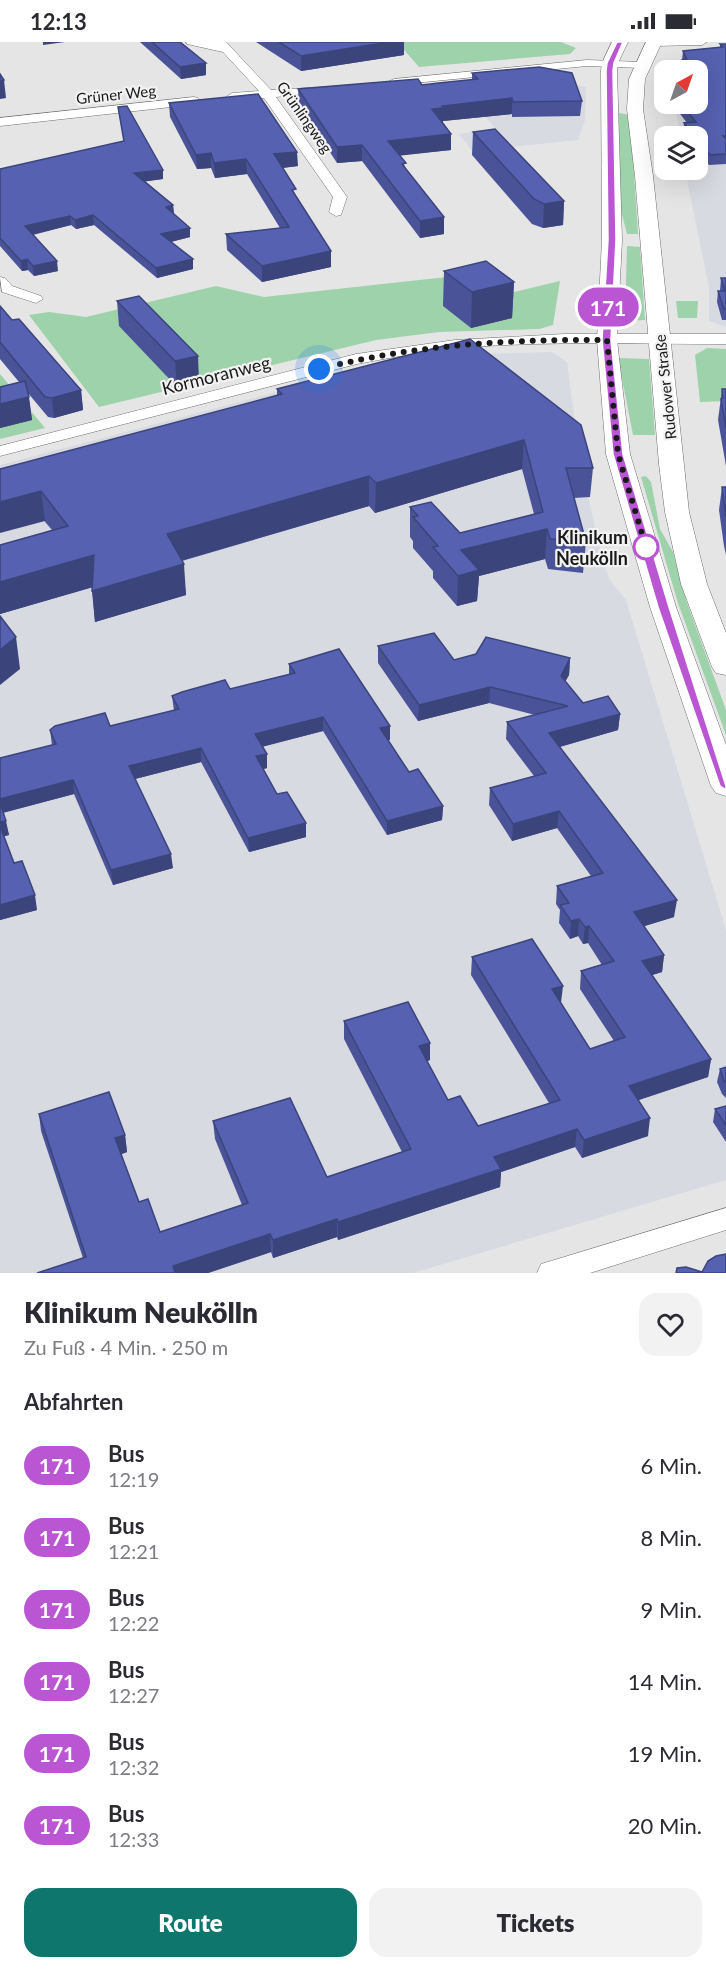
<!DOCTYPE html>
<html lang="de">
<head>
<meta charset="utf-8">
<style>
	:root { --surface:#fff; --page:#f2f2f3; --text:#2b2b33; --muted:#7c7c81; --accent:#0f766e }
	body { margin:0; font-family:Lato,sans-serif; background:var(--page); color:var(--text); height:100vh; display:flex; flex-direction:column; font-size:22px; white-space:nowrap }
	* { box-sizing:border-box; margin:0 }
	p { font-size:20px; color:var(--muted) }
	.icon { flex:none; width:33px; height:33px; fill:none; stroke:currentColor; stroke-width:2; stroke-linecap:round; stroke-linejoin:round }
	.map { position:relative; height:1231px; overflow:hidden }
	.details { display:flex; flex-direction:column; background:var(--surface); flex:1 }
	.details>* { flex:none }
	.badge { padding:0 12px; border-radius:20px; font-size:21px; line-height:39px }
	.needle { width:39px; rotate:40deg }
	.buttons { position:absolute; left:654px; top:18px; display:grid; gap:12px }
	.buttons a { display:grid; place-items:center; width:54px; height:54px; border-radius:12px; background:var(--surface); box-shadow:0 6px 24px #0002; font-size:30px }
	.you { position:absolute; width:30px; height:30px; margin:-15px; border:4px solid #fff; border-radius:50%; background:#1a73e8; box-shadow:0 0 0 9px #1a73e833 }
	.map>.badge { position:absolute; translate:-50% -50%; box-shadow:0 0 0 3px #fff }
	h2 { padding:0 24px; font-size:22px; line-height:54px }
	.round { display:grid; place-items:center; flex:none; width:63px; height:63px; border-radius:18px; background:var(--page) }
	.overview { display:flex; align-items:center; justify-content:space-between; height:102px; padding:0 24px }
	h1 { font-size:28px; font-weight:800; line-height:45px }
	.primary-button { display:flex; gap:12px; margin-top:auto; padding:12px 24px }
	.primary-button a { flex:1; height:69px; border-radius:18px; background:var(--accent); color:#fff; font-size:24px; font-weight:800; line-height:69px; text-align:center }
	.primary-button a+a { background:var(--page); color:var(--text) }
	ul { padding:0; list-style:none }
	li { display:flex; align-items:center; gap:18px; height:72px; padding:0 24px }
	li div { flex:1 }
	li b { display:block; font-size:22px }
	li em { font-style:normal }
	li .badge { min-width:66px; font-weight:700; text-align:center }
	.status { display:flex; justify-content:space-between; align-items:center; height:42px; padding:0 30px; background:var(--surface); direction:ltr }
	.status svg { height:16px; fill:currentColor }
	.map>svg:first-child { display:block }
	.built { fill:#d8dae2 }
	.green { fill:#9dd2aa }
	.lines { fill:none; stroke-linecap:round; stroke-linejoin:round }
	.street-casing { stroke:#6f6f70; stroke-width:1 }
	.secondary-casing { stroke:#6f6f70; stroke-width:1 }
	.street { fill:#fff; fill-rule:evenodd }
	.secondary { fill:#fff; fill-rule:evenodd }
	.wall { fill:#4a5398 }
	.shaded-wall { fill:#3c447c }
	.building { fill:#5661b1; stroke:#3c447c; stroke-width:1.5 }
	.line { fill:#ba55d3; stroke:#fff; stroke-width:1.5 }
	.walk { stroke:#19191a; stroke-width:6; stroke-dasharray:0 10.8 }
	.stop-dot { fill:#fff; stroke:#ba55d3; stroke-width:3 }
	.labels { text-anchor:middle; dominant-baseline:central; stroke-width:4.5; stroke-linejoin:round; paint-order:stroke }
	.far-street-label { font-size:15px; fill:#19191a; stroke:#f2f2f3 }
	.street-label { font-size:18px; fill:#19191a; stroke:#f2f2f3 }
	.stop-label { font-size:18px; font-weight:bold; fill:#19191a; stroke:#f2f2f3; text-anchor:end }
</style>
</head>
<body>
<div class="status"><b>12:13</b><svg viewBox="0 0 49 12"><path d="M0 12V9h3v3zM5 12V6h3v6zM10 12V3h3v9zM15 12V0h3v12zM26 1h20v11H26zM47 4h2v5h-2z"/></svg></div>
<div class="map">
<svg width="726" height="1231" viewBox="0 0 726 1231">
	<rect width="100%" height="100%" fill="#e5e5e6"/>
	<g class="built">
		<polygon points="726,11 726,285 709,279 709,246 685,128 698,128 698,94 669,94 663,84 679,84 674,62 698,62 698,28 672,28 685,15"/>
		<polygon points="540,37 586,45 585,78 578,98 472,109 459,92 496,87 458,44"/>
		<polygon points="552,310 567,320 579,412 602,518 610,538 626,558 726,888 726,1138 413,1231 0,1231 0,423 334,335 479,312"/>
	</g>
	<g class="green">
		<polygon points="397,0 561,0 576,6 570,12 419,25"/>
		<polygon points="619,71 630,73 638,192 627,192 619,161"/>
		<polygon points="627,204 640,205 645,278 625,279"/>
		<polygon points="474,232 502,253 560,239 553,283 539,287 439,290 376,298 99,365 29,273 49,270 86,275 216,244 264,255"/>
		<polygon points="676,259 698,259 697,276 678,276"/>
		<polygon points="707,306 726,307 726,359 700,360 695,313"/>
		<polygon points="618,316 649,317 655,393 633,393"/>
		<polygon points="0,332 45,386 0,397"/>
		<polygon points="646,434 651,440 660,487 673,510 687,561 726,668 726,693 678,561 641,435"/>
	</g>
	<g class="lines">
		<defs>
			<g id="street">
				<polygon points="186,0 226,0 271,48 327,45 327,49 323,50 276,55 347,155 341,173 336,174 329,170 333,155 264,56 232,59 226,55 232,51 259,49 223,10 187,2"/>
				<polygon points="648,0 707,0 702,3 653,4 649,3"/>
				<polygon points="587,18 642,20 648,23 642,26 587,24 394,43 388,40 394,37"/>
				<polygon points="194,55 198,56 198,62 0,84 0,76"/>
				<polygon points="0,235 5,236 12,244 41,254 43,257 36,261 2,250"/>
				<path d="M565,292H726V302C641,302 555,299 470,305C432,308 394,315 357,322L0,414V404L356,312L455,298Z"/>
				<polygon points="726,1166 726,1188 590,1231 537,1231 541,1222 551,1219"/>
			</g>
			<g id="secondary">
				<polygon points="612,0 628,0 618,21 617,29 622,198 617,298 630,412 676,565 726,703 726,754 716,751 711,744 650,565 606,412 597,298 602,198 601,29 602,21"/>
				<polygon points="646,0 662,0 645,37 643,67 653,134 689,470 707,542 726,591 726,633 716,631 712,625 681,542 665,470 659,422 635,134 627,67 629,37"/>
			</g>
		</defs>
		<use href="#street" class="street-casing"/>
		<use href="#secondary" class="secondary-casing"/>
		<use href="#street" class="street"/>
		<use href="#secondary" class="secondary"/>
	</g>
	<g class="wall">
		<polygon points="140,0 180,0 206,21 206,33 181,37"/>
		<polygon points="256,0 404,0 404,13 301,29"/>
		<polygon points="720,2 726,2 726,122 709,123 698,109 698,94 685,94 683,91 684,81 687,81 678,69 679,62 698,62 698,28 681,28 682,18 683,9 720,5"/>
		<polygon points="472,31 582,59 580,74 512,75 512,72 443,79 443,81 451,92 451,108 400,113 406,127 444,175 444,192 420,196 362,119 337,121 299,62 298,47 422,43 472,38"/>
		<polygon points="169,61 298,124 282,126 296,154 331,209 331,225 262,240 227,208 226,192 280,186 247,132 215,136 211,126 197,127 170,75"/>
		<polygon points="118,65 163,128 163,137 145,139 173,163 174,172 190,195 171,200 193,217 193,227 157,236 94,183 76,187 71,183 33,193 58,229 34,234 28,228 22,229 0,204 0,127 124,100"/>
		<polygon points="473,90 564,159 563,183 543,186 532,182 472,113"/>
		<polygon points="444,229 514,240 512,276 471,286 443,264"/>
		<polygon points="721,236 726,236 726,278 722,278 717,260 718,249 720,249"/>
		<polygon points="117,259 199,339 177,345 119,284"/>
		<polygon points="0,264 12,278 81,348 83,368 54,376 48,375 28,351 32,378 0,386 0,345 19,340 0,317"/>
		<polygon points="470,297 593,426 590,455 574,456 586,500 583,531 548,527 545,517 479,534 477,559 457,564 433,536 433,529 413,506 413,499 410,495 410,465 460,491 534,472 522,427 375,471 369,464 182,519 186,553 95,580 92,545 0,572 0,503 52,488 0,427 277,354 277,347"/>
		<polygon points="722,347 726,347 726,424 718,378"/>
		<polygon points="722,445 726,445 726,513 724,504 719,468"/>
		<polygon points="378,604 454,618 570,616 569,633 565,640 583,661 620,672 618,688 560,705 674,875 644,884 664,913 662,930 652,933 711,1017 708,1035 638,1058 648,1094 582,1116 575,1105 501,1130 500,1145 338,1198 337,1195 273,1216 271,1210 208,1231 37,1231 83,1216 41,1089 39,1072 125,1093 127,1110 121,1112 139,1160 160,1190 242,1163 215,1097 213,1079 327,1135 402,1110 344,997 344,979 430,1018 427,1019 448,1058 478,1084 549,1061 471,933 472,915 561,961 590,1007 614,999 580,947 581,929 602,923 588,901 583,902 578,894 570,897 559,881 560,868 556,862 557,844 591,834 557,786 512,799 489,763 490,746 534,734 506,697 507,680 535,673 489,661 418,679 378,621"/>
		<polygon points="289,622 390,684 390,698 388,698 409,730 443,764 442,778 387,793 323,689 262,705 267,726 263,727 277,752 306,781 306,795 249,810 201,720 135,737 173,826 113,843 74,752 3,771 9,793 4,794 14,821 37,868 0,878 0,716 52,703 50,688 110,684 174,669 172,654 230,647 289,632"/>
		<polygon points="726,1025 726,1056 722,1052 717,1040 720,1027"/>
		<polygon points="726,1064 726,1100 713,1080 715,1067"/>
	</g>
	<g class="shaded-wall">
		<polygon points="43,0 65,0 43,3"/>
		<polygon points="389,0 404,0 404,13 301,29 301,14"/>
		<polygon points="206,21 206,33 181,37 180,25"/>
		<polygon points="4,38 6,56 0,57 0,39"/>
		<polygon points="512,56 512,72 443,79 443,81 432,67 442,64"/>
		<polygon points="451,92 451,108 388,115 388,99"/>
		<polygon points="362,103 362,119 337,121 337,105"/>
		<polygon points="297,110 298,124 274,127 274,112"/>
		<polygon points="211,111 211,126 197,127 196,113"/>
		<polygon points="246,117 247,132 215,136 214,121"/>
		<polygon points="163,128 163,137 135,141 134,131"/>
		<polygon points="564,159 563,183 543,186 544,162"/>
		<polygon points="173,163 174,173 166,165"/>
		<polygon points="93,173 94,183 76,187 75,178"/>
		<polygon points="70,174 71,183 26,194 25,184"/>
		<polygon points="444,175 444,192 420,196 420,179"/>
		<polygon points="190,186 190,195 162,202 161,192"/>
		<polygon points="331,209 331,225 262,240 262,224"/>
		<polygon points="27,217 28,228 22,229 21,219"/>
		<polygon points="193,217 193,227 157,236 156,226"/>
		<polygon points="57,219 58,229 34,234 33,224"/>
		<polygon points="514,240 512,276 471,286 472,250"/>
		<polygon points="198,314 199,339 177,345 175,319"/>
		<polygon points="81,348 83,368 54,376 52,356"/>
		<polygon points="29,355 32,378 0,386 0,362"/>
		<polygon points="524,398 522,427 375,471 376,441"/>
		<polygon points="369,434 369,464 169,522 167,492"/>
		<polygon points="41,449 45,479 0,491 0,460"/>
		<polygon points="547,487 545,517 479,534 477,559 457,564 458,534 461,508"/>
		<polygon points="94,513 97,544 0,572 0,540"/>
		<polygon points="184,522 186,553 95,580 92,549"/>
		<polygon points="16,595 20,627 0,643 0,608"/>
		<polygon points="570,616 569,633 559,650 561,634"/>
		<polygon points="490,645 489,661 418,679 419,663"/>
		<polygon points="620,672 618,688 548,708 549,691"/>
		<polygon points="323,675 323,689 256,706 255,692"/>
		<polygon points="390,684 390,698 380,700 380,686"/>
		<polygon points="201,706 201,720 131,738 129,724"/>
		<polygon points="267,712 267,726 257,729 256,714"/>
		<polygon points="73,738 74,752 1,771 0,757"/>
		<polygon points="443,764 442,778 387,793 387,779"/>
		<polygon points="559,769 557,786 512,799 513,782"/>
		<polygon points="6,779 9,793 1,795 0,780"/>
		<polygon points="306,781 306,795 249,810 248,796"/>
		<polygon points="171,812 173,826 113,843 111,828"/>
		<polygon points="35,853 37,868 0,878 0,863"/>
		<polygon points="677,858 674,875 632,888 634,870"/>
		<polygon points="579,877 578,894 570,897 571,879"/>
		<polygon points="589,884 588,901 583,902 585,885"/>
		<polygon points="664,913 662,930 639,937 642,919"/>
		<polygon points="563,944 561,961 550,965 552,947"/>
		<polygon points="430,1001 430,1018 418,1022 419,1004"/>
		<polygon points="711,1017 708,1035 627,1062 629,1044"/>
		<polygon points="650,1076 648,1094 582,1116 584,1098"/>
		<polygon points="577,1087 575,1105 501,1130 500,1145 338,1198 338,1180 494,1115"/>
		<polygon points="125,1093 127,1110 117,1114 115,1096"/>
		<polygon points="337,1177 337,1195 273,1216 273,1198"/>
		<polygon points="270,1192 271,1210 208,1231 173,1231 173,1224"/>
	</g>
	<g class="building">
		<polygon points="152,0 180,0 206,21 180,25"/>
		<polygon points="279,0 389,0 301,14"/>
		<polygon points="720,2 726,2 726,94 723,94 726,97 726,112 710,113 698,98 698,94 695,94 684,81 696,80 681,62 698,62 698,28 684,28 682,18 687,18 683,9 723,5"/>
		<polygon points="539,25 572,31 582,59 513,60 512,56 442,64 443,66 432,67 451,92 388,99 406,121 402,122 444,175 420,179 362,103 337,105 298,47 418,37 422,43 439,41 478,37 472,31"/>
		<polygon points="0,32 4,38 0,39"/>
		<polygon points="258,52 297,110 274,112 296,147 292,148 331,209 262,224 226,192 289,185 246,117 214,121 211,111 196,113 169,61"/>
		<polygon points="127,64 163,128 134,131 173,163 166,165 190,186 161,192 193,217 156,226 93,173 75,178 70,174 25,184 57,219 33,224 27,217 21,219 0,196 0,127 124,99 118,65"/>
		<polygon points="495,87 564,159 544,162 534,157 473,90"/>
		<polygon points="486,219 514,240 472,250 444,229"/>
		<polygon points="721,236 726,236 726,267 724,267 718,249 725,249"/>
		<polygon points="139,254 198,314 175,319 117,259"/>
		<polygon points="0,264 12,278 19,277 81,348 52,356 45,355 0,300"/>
		<polygon points="470,297 581,383 593,426 566,426 586,500 550,497 547,487 461,508 479,528 458,534 433,505 438,504 413,475 418,474 410,465 431,460 460,491 543,470 524,398 376,441 369,434 167,492 184,522 92,549 94,513 0,540 0,503 68,484 41,449 0,460 0,427 282,352 277,347"/>
		<polygon points="25,339 29,355 0,362 0,345"/>
		<polygon points="722,347 726,347 726,386 721,357 723,356"/>
		<polygon points="722,445 726,445 726,476"/>
		<polygon points="0,574 16,595 0,608"/>
		<polygon points="434,591 454,618 476,612 486,595 570,616 561,634 583,661 608,654 620,672 549,691 677,858 634,870 664,913 642,919 711,1017 629,1044 650,1076 584,1098 577,1087 494,1115 501,1127 338,1180 337,1177 273,1198 270,1192 173,1224 175,1231 37,1231 86,1215 39,1072 109,1050 125,1093 115,1096 139,1160 148,1157 160,1190 248,1161 213,1079 290,1056 327,1135 411,1107 344,979 408,960 430,1001 419,1004 448,1058 460,1054 478,1084 560,1058 472,915 532,897 563,944 552,947 590,1007 625,995 581,929 614,919 589,884 585,885 579,877 571,879 560,863 569,861 557,844 603,831 559,769 513,782 490,746 546,731 507,680 568,664 490,645 419,663 378,604"/>
		<polygon points="339,607 390,684 380,686 409,730 418,727 443,764 387,779 323,675 255,692 267,712 256,714 277,752 287,750 306,781 248,796 201,706 129,724 171,812 111,828 73,738 0,757 0,716 56,702 50,688 55,684 105,671 110,684 179,667 172,654 182,650 225,638 230,647 295,631 289,622"/>
		<polygon points="0,761 6,779 0,780"/>
		<polygon points="0,784 14,821 22,819 35,853 0,863"/>
		<polygon points="726,1025 726,1040 724,1039 720,1027"/>
		<polygon points="726,1064 726,1083 715,1067"/>
		<polygon points="726,1212 726,1231 676,1231 677,1226 686,1225 702,1230 708,1219 716,1214"/>
	</g>
	<polygon class="line" points="617,0 623,0 614,21 613,29 616,198 611,298 623,412 669,565 726,744 726,748 720,744 658,565 613,412 602,298 608,198 606,29 607,21"/>
	<g class="lines">
		<path class="walk" d="M319,327C414,303 509,297 607,298L618,412L646,505"/>
	</g>
	<circle class="stop-dot" cx="646" cy="505" r="12"/>
	<g class="labels">
		<g class="far-street-label">
			<text transform="translate(116 52) rotate(-6)">Grüner Weg</text>
			<text transform="translate(305 75) rotate(55)">Grünlingweg</text>
			<text transform="translate(665 345) rotate(-96)">Rudower Straße</text>
		</g>
		<g class="street-label">
			<text transform="translate(216 333) rotate(-14)">Kormoranweg</text>
		</g>
		<g class="stop-label">
			<text x="628" y="495">Klinikum<tspan x="628" dy="21">Neukölln</tspan></text>
		</g>
	</g>
</svg>
<div class="buttons">
<a><svg class="needle" viewBox="-14 -14 28 28"><path d="M0-13l5 13h-10z" fill="#e53935"/><path d="M0 13l5-13h-10z" fill="#7c7c81"/></svg></a>
<a><svg class="icon" aria-label="layers" viewBox="0 0 24 24"><path d="M12 4l9 5-9 5-9-5zM3 14l9 5 9-5"/></svg></a>
</div>
<div class="you" style="left:319px;top:327px"></div>
<b class="badge" style="left:608px;top:265px;background:#ba55d3;color:#fff">171</b>
</div>
<section class="details">
<div class="overview"><div><h1>Klinikum Neukölln</h1><p>Zu Fuß · 4 Min. · 250 m</p></div><a class="round"><svg class="icon" aria-label="heart" viewBox="0 0 24 24"><path d="M12 20l-8-8c-3-5 5-10 8-4 3-6 11-1 8 4z"/></svg></a></div>
<h2>Abfahrten</h2>
<ul>
<li><span class="badge" style="background:#ba55d3;color:#fff">171</span><div><b>Bus</b><p>12:19</p></div><em>6 Min.</em></li>
<li><span class="badge" style="background:#ba55d3;color:#fff">171</span><div><b>Bus</b><p>12:21</p></div><em>8 Min.</em></li>
<li><span class="badge" style="background:#ba55d3;color:#fff">171</span><div><b>Bus</b><p>12:22</p></div><em>9 Min.</em></li>
<li><span class="badge" style="background:#ba55d3;color:#fff">171</span><div><b>Bus</b><p>12:27</p></div><em>14 Min.</em></li>
<li><span class="badge" style="background:#ba55d3;color:#fff">171</span><div><b>Bus</b><p>12:32</p></div><em>19 Min.</em></li>
<li><span class="badge" style="background:#ba55d3;color:#fff">171</span><div><b>Bus</b><p>12:33</p></div><em>20 Min.</em></li>
</ul>
<div class="primary-button"><a>Route</a><a>Tickets</a></div>
</section>
</body>
</html>
